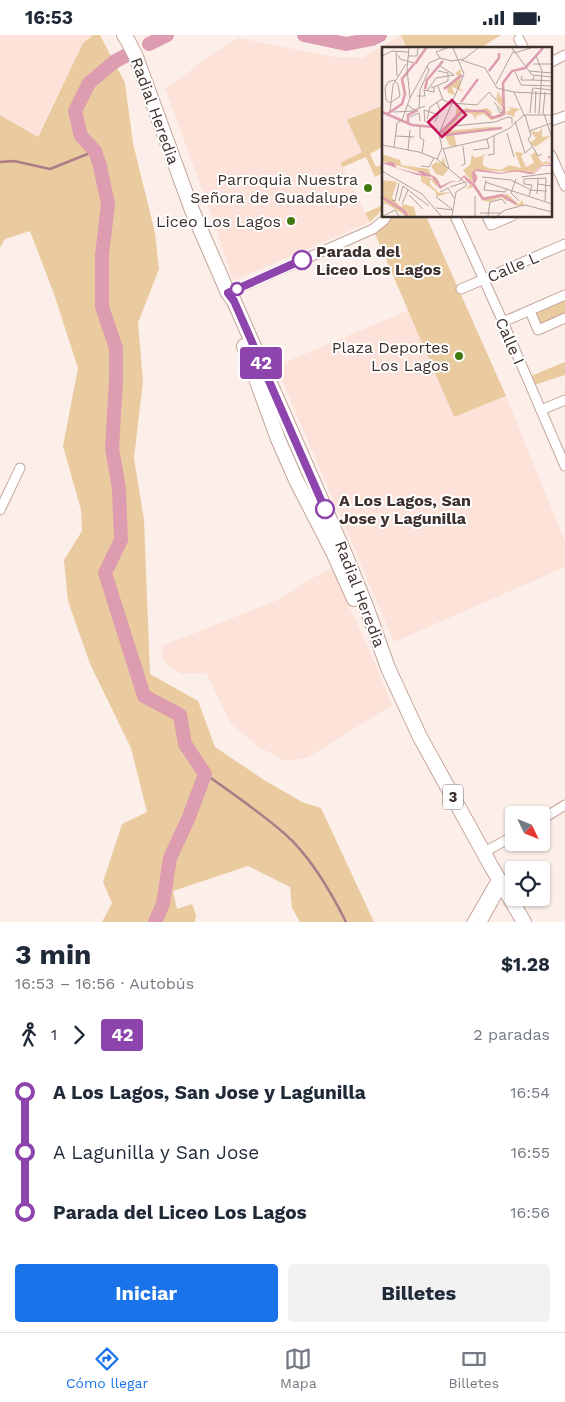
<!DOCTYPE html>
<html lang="es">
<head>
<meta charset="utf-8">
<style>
	:root { --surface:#fff; --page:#f2f2f3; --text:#1f2937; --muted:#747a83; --line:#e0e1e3; --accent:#1a73e8 }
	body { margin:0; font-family:"Work Sans",sans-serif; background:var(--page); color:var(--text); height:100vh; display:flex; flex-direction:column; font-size:19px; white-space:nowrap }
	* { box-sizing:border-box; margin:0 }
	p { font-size:16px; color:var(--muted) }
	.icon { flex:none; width:28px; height:28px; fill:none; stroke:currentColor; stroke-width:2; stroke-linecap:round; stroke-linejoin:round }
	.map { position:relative; height:887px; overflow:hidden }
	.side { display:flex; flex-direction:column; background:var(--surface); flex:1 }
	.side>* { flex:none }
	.badge { padding:0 10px; border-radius:4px; font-size:18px; line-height:32px }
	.needle { width:32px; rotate:133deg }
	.tools { position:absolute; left:505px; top:771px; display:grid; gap:10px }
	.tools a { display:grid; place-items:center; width:45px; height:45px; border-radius:5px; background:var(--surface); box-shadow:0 1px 4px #0004; font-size:25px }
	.map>.badge { position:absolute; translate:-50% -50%; box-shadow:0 0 0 2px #fff }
	.legs { display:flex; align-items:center; gap:8px; height:55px; padding:0 15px; font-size:16px }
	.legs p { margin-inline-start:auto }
	.head { display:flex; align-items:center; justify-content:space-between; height:85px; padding:0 15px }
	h1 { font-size:28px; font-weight:700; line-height:38px }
	.action { display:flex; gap:10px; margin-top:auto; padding:10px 15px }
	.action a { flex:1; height:58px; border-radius:5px; background:var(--accent); color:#fff; font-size:20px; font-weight:700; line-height:58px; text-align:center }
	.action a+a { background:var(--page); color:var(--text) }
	ul { padding:0 15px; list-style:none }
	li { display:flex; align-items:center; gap:18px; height:60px; font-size:19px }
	li i { display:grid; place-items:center; width:8px; height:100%; margin:0 6px; background:currentColor }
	li i::after { content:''; width:12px; height:12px; margin:-6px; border:4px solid; border-radius:50%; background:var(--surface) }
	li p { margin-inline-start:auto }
	li:first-child i { background:linear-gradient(#0000 50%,currentColor 0) }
	li:last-child i { background:linear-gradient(currentColor 50%,#0000 0) }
	.status { display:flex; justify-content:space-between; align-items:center; height:35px; padding:0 25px; background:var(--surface); direction:ltr }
	.status svg { height:14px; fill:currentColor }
	.menu { display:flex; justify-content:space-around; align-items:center; height:70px; border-top:1px solid var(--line); background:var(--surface); font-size:14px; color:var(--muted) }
	.menu a { display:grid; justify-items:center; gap:2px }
	.menu .on { color:var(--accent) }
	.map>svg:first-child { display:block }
	.built { fill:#fce2d9 }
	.green { fill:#eacb9f }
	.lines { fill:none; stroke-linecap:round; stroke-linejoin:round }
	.stream { stroke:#ad7c88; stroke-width:2.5 }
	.river { stroke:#dd9caf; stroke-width:14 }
	.street-casing { stroke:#c5a499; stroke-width:11 }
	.primary-casing { stroke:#c5a499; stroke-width:16 }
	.street { stroke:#fff; stroke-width:9 }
	.primary { stroke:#fff; stroke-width:14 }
	.line-1-casing { stroke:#fff; stroke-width:11 }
	.line-1 { stroke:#8e44ad; stroke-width:8 }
	.poi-dot { fill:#427a10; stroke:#fff; stroke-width:2 }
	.stop-1-dot { fill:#fff; stroke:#8e44ad; stroke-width:2.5 }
	.labels { text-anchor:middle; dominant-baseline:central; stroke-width:4; stroke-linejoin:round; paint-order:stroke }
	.shield { fill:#fff; stroke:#786e6b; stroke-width:1 }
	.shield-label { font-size:15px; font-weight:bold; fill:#3e302c }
	.street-label { font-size:16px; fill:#3e302c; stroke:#fff }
	.poi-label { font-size:16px; fill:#3e302c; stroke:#fff; text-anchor:end }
	.stop-label { font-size:16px; font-weight:bold; fill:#3e302c; stroke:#fff; text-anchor:start }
	.inset-river { fill:none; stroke:#dd9caf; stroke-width:2.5 }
	.inset-road { fill:none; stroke:#b0a29d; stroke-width:1 }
	.view { fill:#c2185b; fill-opacity:0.15; stroke:#c2185b; stroke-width:2.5 }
	.inset-edge { fill:none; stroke:#3e302c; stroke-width:2.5 }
</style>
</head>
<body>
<div class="status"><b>16:53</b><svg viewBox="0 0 49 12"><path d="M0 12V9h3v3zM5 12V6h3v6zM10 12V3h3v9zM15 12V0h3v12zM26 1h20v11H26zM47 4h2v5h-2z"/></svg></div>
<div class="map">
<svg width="565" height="887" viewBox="0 0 565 887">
	<rect width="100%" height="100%" fill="#fceee9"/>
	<g class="built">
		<polygon points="0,0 93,0 83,8 37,102 0,80"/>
		<polygon points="401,0 407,14 384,14 384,70 348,85 362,117 341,128 370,187 233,246 213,184 165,53 181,43 205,24 238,3 334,22 362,23"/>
		<polygon points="409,275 454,382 506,361 565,507 565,532 394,607 276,331"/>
		<polygon points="332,534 375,628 392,670 307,723 285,726 259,712 231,689 206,638 181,639 168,630 162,622 162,611 280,564 314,542"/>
	</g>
	<g class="green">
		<polygon points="93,0 100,0 125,48 133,108 155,198 159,234 138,288 143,346 134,423 144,485 150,639 198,666 215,712 264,745 302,767 321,773 374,887 300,887 292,873 290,852 248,831 173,856 177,874 192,869 196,880 195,887 102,887 112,868 103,847 122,789 147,777 131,713 90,629 68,566 64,525 82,496 81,475 63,411 78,333 54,259 30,196 5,204 0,213 0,80 38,102 83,8"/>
		<polygon points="401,0 501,0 479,14 407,14"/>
		<polygon points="384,70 384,119 381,113 370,119 376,132 382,129 384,134 384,146 381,139 375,142 366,122 343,132 340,128 362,117 347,85"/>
		<path d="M384,159C384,177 382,175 370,187L365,178L383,170L380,161Z"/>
		<polygon points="387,181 426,181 506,361 454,382 373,194"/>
		<polygon points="565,260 565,281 539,291 532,276"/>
		<polygon points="565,327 565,340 534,350 531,341"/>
	</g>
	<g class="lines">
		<g class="stream">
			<polyline points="0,127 14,126 50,134 95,116"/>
			<path d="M205,739C232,758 260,777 285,799C310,821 331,857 346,887"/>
		</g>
		<g class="river">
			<polyline points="304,0 346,9 372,4 380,0"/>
			<polyline points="149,9 167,0"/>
			<polyline points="125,21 114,27 89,48 75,76 81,101 95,116 100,131 108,169 102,220 102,272 116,313 116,345 112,413 119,454 121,505 105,538 144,661 180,680 185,709 205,739 189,782 170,823 163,869 155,887"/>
		</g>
		<defs>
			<g id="street">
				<polyline points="519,4 524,14"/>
				<polyline points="551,27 565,20"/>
				<polyline points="551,86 565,81"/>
				<polyline points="551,120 565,151"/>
				<polyline points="455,181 503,287 565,431"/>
				<polyline points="487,181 491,190 512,181"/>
				<polyline points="461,254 565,209"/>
				<polyline points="228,258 373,194 384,185 387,181"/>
				<polyline points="530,276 538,295 565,283"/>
				<polyline points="503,287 565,260"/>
				<polyline points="541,375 565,365"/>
				<polyline points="0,475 20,433"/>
				<polyline points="541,785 565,770"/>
				<polyline points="484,817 514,801"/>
				<polyline points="472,887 498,842"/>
				<polyline points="482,887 502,851"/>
			</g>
			<g id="primary">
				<polyline points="124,0 128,6 136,22 192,175 228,258 234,266 345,519 366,571 388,633 420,702 491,831 524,887"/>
				<polyline points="244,311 278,404 296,445 333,517 354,564"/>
			</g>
		</defs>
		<use href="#street" class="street-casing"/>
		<use href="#primary" class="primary-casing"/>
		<use href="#street" class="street"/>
		<use href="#primary" class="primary"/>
	</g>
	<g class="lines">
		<defs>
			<polyline id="line-1" points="302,225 228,258 234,266 325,474"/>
		</defs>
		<use href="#line-1" class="line-1-casing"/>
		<use href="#line-1" class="line-1"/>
	</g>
	<g class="poi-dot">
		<circle cx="368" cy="153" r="5"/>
		<circle cx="291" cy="186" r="5"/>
		<circle cx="459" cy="321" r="5"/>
	</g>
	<g class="stop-1-dot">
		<circle cx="302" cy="225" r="9"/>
		<circle cx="237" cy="254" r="6"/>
		<circle cx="325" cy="474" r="9"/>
	</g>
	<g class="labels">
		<rect class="shield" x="443" y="749.5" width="20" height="25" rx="4"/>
		<g class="shield-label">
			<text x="453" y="762">3</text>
		</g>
		<g class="street-label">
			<text transform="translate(155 76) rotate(70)">Radial Heredia</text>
			<text transform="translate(513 232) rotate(-23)">Calle L</text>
			<text transform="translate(510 306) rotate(66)">Calle I</text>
			<text transform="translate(360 559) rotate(69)">Radial Heredia</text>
		</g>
		<g class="poi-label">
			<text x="358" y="144">Parroquia Nuestra<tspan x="358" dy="18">Señora de Guadalupe</tspan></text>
			<text x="281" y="186">Liceo Los Lagos</text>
			<text x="449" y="312">Plaza Deportes<tspan x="449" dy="18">Los Lagos</tspan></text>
		</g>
		<g class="stop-label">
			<text x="316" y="216">Parada del<tspan x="316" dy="18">Liceo Los Lagos</tspan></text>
			<text x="339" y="465">A Los Lagos, San<tspan x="339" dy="18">Jose y Lagunilla</tspan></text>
		</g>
	</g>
	<g transform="translate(382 12)">
		<rect width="170" height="170" fill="#fceee9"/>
		<path d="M79,22L78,41L82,45L70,40L73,48L66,46L65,41L62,42L76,29L73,26ZM121,40L124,66L129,62L126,60L138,62L132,66L133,70L122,66L120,70L109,73L102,67L94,69V73L90,67L82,65L65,84L106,80H115L118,82L72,88L75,99H68L62,87L58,88L73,70L76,55L78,64L84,61L94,64L105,61L110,65L109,69L118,68L121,62L114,53L116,44L119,51ZM160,81V90L169,89L153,100L148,96L154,91L148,84L157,85ZM133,105L142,106L139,109L144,120L152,116L149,108L153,105L160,116L165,114L167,117H161L151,126L93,123L90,136L81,123L88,118L90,107L93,111L105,107L101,110V118L106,121L119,123L127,118L139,121ZM0,107L18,113L19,118L47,122L48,127L55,131L59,138L50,129L0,114ZM61,110L66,123L61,129L54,127L49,119L54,115L59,116ZM94,127L96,129L93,137L102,151L125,147L137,157L140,153L142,158L134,159L131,154H124L120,150L107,155L100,153L92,140L84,142L88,138L86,135L91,138L94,134ZM39,128L53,132L56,141L48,132V137L57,146L70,145L54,150V145L39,134ZM0,133L15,135L10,151L19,160L21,157L32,160L34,169H24L3,156L2,160Z" fill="#eacb9f"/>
		<path d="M166,109L170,110L166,112L169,119H160L152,127H147L135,124L119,127L93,124L95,133L91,138L85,135L82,130L77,135H69L58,142L50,130L35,128L0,116L11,115L15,121L34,126L39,127L35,124H40L53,130L59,139L69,134L76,135L82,128L91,136L90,125L95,122L119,126L135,123L152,126L160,118H167Z" fill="#dd9caf"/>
		<path class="inset-river" d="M33,17L44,1M107,24L117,11V6M43,42L45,33L61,14M62,42L80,28M79,55L96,32M0,65L30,78L51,80L57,86M5,67L20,57L23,47L20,32L32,17M26,75V68L36,63M61,85L64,88L120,81M58,86L80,64H103L110,71L122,67L121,36L130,24L143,21L161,1M91,137L101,152L120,148L134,157M0,150L22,164L25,169"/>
		<path class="inset-road" d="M130,1L150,28L170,30M14,4L15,29M132,6L149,1M16,8L18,12L32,16M0,9L10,4L26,5M26,9H35L36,1M154,9L160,24L157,67M58,11L70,14L82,12L96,1M58,11L54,5L65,1M79,13L103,21M151,17H169M58,19L72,28M103,21L115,41L132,45M56,24L66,26V34M147,24L170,26M133,25L139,38L170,39M140,29L139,33H151M152,29L151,33L170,34M12,33L16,37L18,49L8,56L4,53L3,41L6,35ZM114,37L132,3M56,39L61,53L70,57M49,41L66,34M45,44L54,31L72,28M150,45L151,41L170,43M35,49H43L42,43L52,45V40M28,51L47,16L58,11M112,55L121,65L118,66L115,60M70,56L95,58L107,45L114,53M26,58L32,63L43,59M37,62L38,43L47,23L45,19M8,64L11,38L24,17M11,65L32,64M148,66L150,45M153,66L154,44M161,67L163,45M162,67L170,91M142,68H170M143,68L149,89L146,92M28,70L37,66L38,74M45,72L48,60L60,52M133,74L143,106L150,100M43,75L42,63L54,67M53,75L58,63L55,55M71,79L113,75L126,70L130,71V77M38,80V91L42,93L40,106M147,84L170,76M125,86L132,110M14,89L32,90M146,92L156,109L160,107M0,98L37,105L55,112L84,136V139L74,145L70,169M12,100L15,76L20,73L28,51L25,22L27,1M61,101L67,121M61,102L105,92L128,81L142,68L132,45L170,47M26,103L28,83M91,103L107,101L105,92M106,108L112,107V89M55,112L60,101L57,87L82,27L71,1M39,119L47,120L52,111M79,119L83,117L81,99M0,124L40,147L59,169M100,130L129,133L147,142M139,130L170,126M134,132L129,146L137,154M142,132L164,131L163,154M142,132V137L150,138L147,149M104,133L102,143L123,145L125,142M103,135L170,157M155,137L170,139M21,139L47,159M68,140L83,135M147,143L165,144M58,145L66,141L72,151M155,147L156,132M27,148L41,162M54,150L70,162M10,153L13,154L17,136M17,154L21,139M20,157L26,143M54,161L71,163M98,166H118M1,169L13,163L17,169M93,169V149M106,169L108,155L120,152L124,157M115,169L123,163L143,158L170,165"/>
		<path class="view" d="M70,53L84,68L60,90L46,75Z"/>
		<rect width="170" height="170" class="inset-edge"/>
	</g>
</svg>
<div class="tools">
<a><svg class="needle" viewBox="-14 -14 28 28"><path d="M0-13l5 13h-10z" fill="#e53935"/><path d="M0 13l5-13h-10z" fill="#747a83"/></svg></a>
<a><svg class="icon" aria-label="locate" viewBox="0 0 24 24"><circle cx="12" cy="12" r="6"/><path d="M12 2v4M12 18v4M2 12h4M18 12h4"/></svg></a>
</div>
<b class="badge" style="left:261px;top:328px;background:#8e44ad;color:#fff">42</b>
</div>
<section class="side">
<div class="head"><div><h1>3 min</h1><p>16:53 – 16:56 · Autobús</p></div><b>$1.28</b></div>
<div class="legs"><svg class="icon" aria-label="walk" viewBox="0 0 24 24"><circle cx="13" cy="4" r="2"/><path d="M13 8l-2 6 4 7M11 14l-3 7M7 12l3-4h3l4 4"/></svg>1<svg class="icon" aria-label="forward" viewBox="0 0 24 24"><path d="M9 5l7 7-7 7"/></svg><b class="badge" style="background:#8e44ad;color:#fff">42</b><p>2 paradas</p></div>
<ul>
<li><i style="color:#8e44ad"></i><b>A Los Lagos, San Jose y Lagunilla</b><p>16:54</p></li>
<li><i style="color:#8e44ad"></i><span>A Lagunilla y San Jose</span><p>16:55</p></li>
<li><i style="color:#8e44ad"></i><b>Parada del Liceo Los Lagos</b><p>16:56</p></li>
</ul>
<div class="action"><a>Iniciar</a><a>Billetes</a></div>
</section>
<nav class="menu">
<a class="on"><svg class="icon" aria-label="directions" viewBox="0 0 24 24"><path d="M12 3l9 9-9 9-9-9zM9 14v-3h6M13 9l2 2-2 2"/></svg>Cómo llegar</a>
<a><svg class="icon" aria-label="map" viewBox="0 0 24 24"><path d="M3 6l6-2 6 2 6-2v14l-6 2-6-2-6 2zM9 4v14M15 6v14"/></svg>Mapa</a>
<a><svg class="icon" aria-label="tickets" viewBox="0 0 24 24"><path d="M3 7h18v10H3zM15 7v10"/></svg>Billetes</a>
</nav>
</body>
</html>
